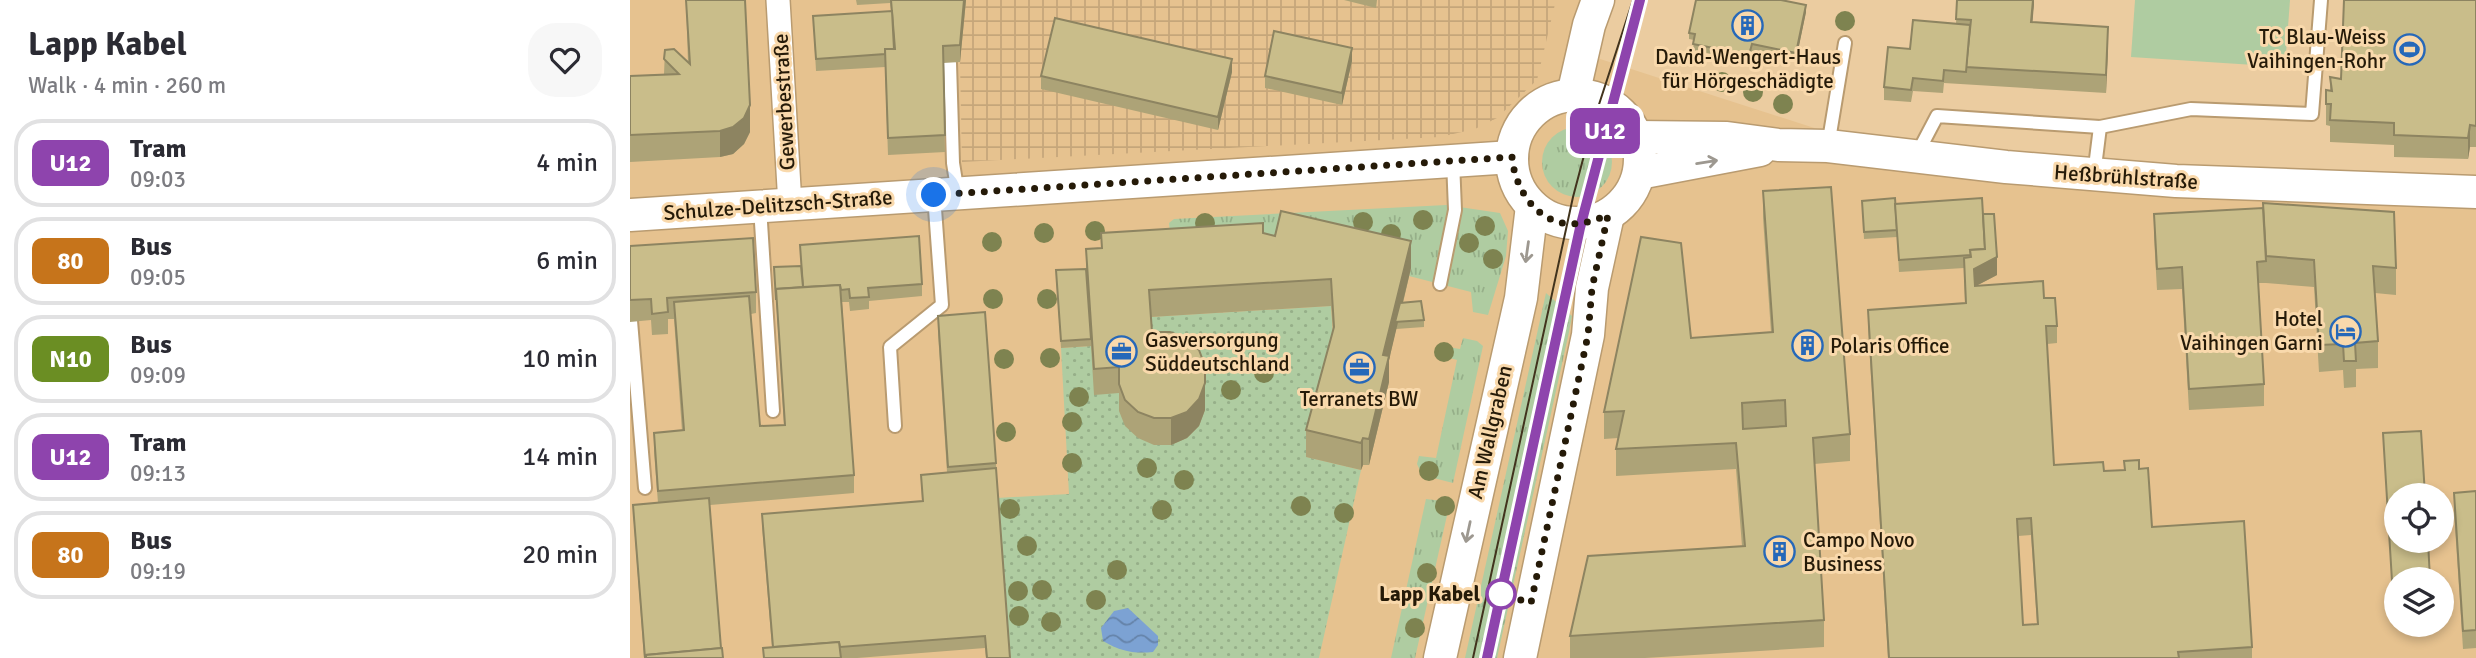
<!DOCTYPE html>
<html lang="en">
<head>
<meta charset="utf-8">
<style>
	:root { --surface:#fff; --page:#f7f7f7; --text:#2b2b33; --muted:#7c7c81; --line:#e1e1e2 }
	body { margin:0; font-family:Signika,sans-serif; background:var(--page); color:var(--text); height:100vh; display:flex; flex-direction:column; font-size:26px; white-space:nowrap }
	* { box-sizing:border-box; margin:0 }
	p { font-size:23px; color:var(--muted) }
	.icon { flex:none; width:38px; height:38px; fill:none; stroke:currentColor; stroke-width:2; stroke-linecap:round; stroke-linejoin:round }
	.map { position:relative; flex:1; overflow:hidden }
	.details { display:flex; flex-direction:column; background:var(--surface); width:630px }
	.details>* { flex:none }
	.badge { padding:0 14px; border-radius:10px; font-size:24px; line-height:46px }
	.fabs { position:absolute; left:1754px; top:483px; display:grid; gap:14px }
	.fabs a { display:grid; place-items:center; width:70px; height:70px; border-radius:50%; background:var(--surface); box-shadow:0 4px 10px #0003; font-size:35px }
	.you { position:absolute; width:35px; height:35px; margin:-18px; border:5px solid #fff; border-radius:50%; background:#1a73e8; box-shadow:0 0 0 10px #1a73e833 }
	.map>.badge { position:absolute; translate:-50% -50%; box-shadow:0 0 0 4px #fff }
	.round { display:grid; place-items:center; flex:none; width:74px; height:74px; border-radius:28px; background:var(--page) }
	.overview { display:flex; align-items:center; justify-content:space-between; height:119px; padding:0 28px }
	h1 { font-size:33px; font-weight:700; line-height:52px }
	ul { padding:0; list-style:none }
	li { display:flex; align-items:center; gap:21px; height:88px; margin:0 14px 10px; padding:0 14px; border:4px solid var(--line); border-radius:28px }
	li div { flex:1 }
	li b { display:block; font-size:26px }
	li em { font-style:normal }
	li .badge { min-width:77px; font-weight:700; text-align:center }
	main { display:flex; flex:1; min-height:0 }
	.map>svg:first-child { display:block }
	.built { fill:#e6c28f; fill-rule:evenodd }
	.industrial { fill:url(#industrial-grid) }
	.grass { fill:url(#grass-tufts) }
	.park { fill:url(#park-dots) }
	.garden { fill:#afcca1 }
	.water { fill:url(#water-waves) }
	.lines { fill:none; stroke-linecap:round; stroke-linejoin:round }
	.lane-casing { stroke:#b99b70; stroke-width:16 }
	.street-casing { stroke:#b99b70; stroke-width:26 }
	.secondary-casing { stroke:#b99b70; stroke-width:35 }
	.lane { stroke:#fff; stroke-width:12 }
	.street { stroke:#fff; stroke-width:23 }
	.secondary { stroke:#fff; stroke-width:32 }
	.tram { stroke:#41331d; stroke-width:2 }
	.tree { fill:#7e8350 }
	.wall { fill:#ada377; fill-rule:evenodd }
	.shaded-wall { fill:#8d8461 }
	.building { fill:#c9bd8a; stroke:#8d8461; stroke-width:2; fill-rule:evenodd }
	.oneway { stroke:#9d9890 }
	.line-casing { stroke:#fff; stroke-width:16 }
	.line { stroke:#8e44ad; stroke-width:10 }
	.walk { stroke:#251a08; stroke-width:7; stroke-dasharray:0 12.6 }
	.stop-dot { fill:#fff; stroke:#8e44ad; stroke-width:3.5 }
	.labels { text-anchor:middle; dominant-baseline:central; stroke-width:6; stroke-linejoin:round; paint-order:stroke }
	.poi-label { font-size:21px; fill:#251a08; stroke:#f9d9ac; text-anchor:start }
	.street-label { font-size:21px; fill:#251a08; stroke:#f9d9ac }
	.stop-label { font-size:21px; font-weight:bold; fill:#251a08; stroke:#f9d9ac; text-anchor:end }
</style>
</head>
<body>
<main>
<section class="details">
<div class="overview"><div><h1>Lapp Kabel</h1><p>Walk · 4 min · 260 m</p></div><a class="round"><svg class="icon" aria-label="heart" viewBox="0 0 24 24"><path d="M12 20l-8-8c-3-5 5-10 8-4 3-6 11-1 8 4z"/></svg></a></div>
<ul>
<li><span class="badge" style="background:#8e44ad;color:#fff">U12</span><div><b>Tram</b><p>09:03</p></div><em>4 min</em></li>
<li><span class="badge" style="background:#c6741b;color:#fff">80</span><div><b>Bus</b><p>09:05</p></div><em>6 min</em></li>
<li><span class="badge" style="background:#6b8e23;color:#fff">N10</span><div><b>Bus</b><p>09:09</p></div><em>10 min</em></li>
<li><span class="badge" style="background:#8e44ad;color:#fff">U12</span><div><b>Tram</b><p>09:13</p></div><em>14 min</em></li>
<li><span class="badge" style="background:#c6741b;color:#fff">80</span><div><b>Bus</b><p>09:19</p></div><em>20 min</em></li>
</ul>
</section>
<div class="map">
<svg width="1846" height="658" viewBox="0 0 1846 658">
	<defs>
		<pattern id="industrial-grid" width="8" height="8" patternUnits="userSpaceOnUse" patternTransform="scale(1.75)"><rect width="8" height="8" fill="#e6c28f"/><path d="M0 4h8M4 0v8" fill="none" stroke="#c5a67a"/></pattern>
		<pattern id="grass-tufts" width="24" height="20" patternUnits="userSpaceOnUse" patternTransform="scale(1.75)"><rect width="24" height="20" fill="#afcca1"/><path d="M3 7l-1-3M5 7V3M7 7l1-3M15 17l-1-3M17 17v-4M19 17l1-3" fill="none" stroke="#96af89"/></pattern>
		<pattern id="park-dots" width="8" height="8" patternUnits="userSpaceOnUse" patternTransform="scale(1.75)"><rect width="8" height="8" fill="#afcca1"/><path d="M2 2h.1M6 6h.1" fill="none" stroke="#96af89" stroke-width="1.8" stroke-linecap="round"/></pattern>
		<pattern id="water-waves" width="16" height="10" patternUnits="userSpaceOnUse" patternTransform="scale(1.75)"><rect width="16" height="10" fill="#7ca2d3"/><path d="M0 5q4-4 8 0t8 0" fill="none" stroke="#6583a9"/></pattern>
	</defs>
	<rect width="100%" height="100%" fill="#ebcca0"/>
	<path class="built" d="M0,0H984L967,58L1305,167L1846,198V658H0ZM1766,495H1811V541H1766ZM1766,579H1811V625H1766Z"/>
	<polygon class="industrial" points="336,0 926,0 907,80 867,118 845,129 810,137 332,162 330,62"/>
	<g class="grass">
		<circle cx="947" cy="162" r="35"/>
		<polygon points="816,205 870,213 878,231 876,256 858,315 843,312 841,292 779,276 781,267 540,233 539,223 544,219"/>
		<polygon points="916,293 942,316 939,332 867,658 835,658"/>
		<polygon points="833,338 847,341 853,346 823,483 792,475 787,464 789,456 806,458 827,360 809,355 811,346 830,349"/>
		<polygon points="796,499 820,502 785,658 761,658"/>
	</g>
	<polygon class="park" points="701,306 704,354 677,457 731,470 689,658 379,658 367,498 439,494 431,348 461,346 522,359 519,317"/>
	<polygon class="garden" points="1505,0 1660,0 1655,67 1501,57"/>
	<path class="water" d="M498,608L528,636V645L523,652C503,654 490,651 473,641L471,628L484,611Z"/>
	<g class="lines">
		<defs>
			<g id="lane">
				<polyline points="320,63 323,163 328,194"/>
				<polyline points="1198,146 1215,43"/>
				<polyline points="1286,156 1307,116 1470,127 1561,109 1682,114 1691,0"/>
				<polyline points="1464,175 1470,127"/>
				<polyline points="130,207 143,411"/>
				<polyline points="810,284 825,210 823,161"/>
				<polyline points="0,309 15,488"/>
				<polyline points="265,426 260,347 312,305 304,195"/>
			</g>
			<polyline id="street" points="148,0 160,205"/>
			<g id="secondary">
				<polyline points="943,95 959,25 968,0"/>
				<circle cx="946" cy="159" r="64"/>
				<polyline points="1007,137 1097,138 1148,145 1198,146 1376,167 1546,181 1846,192"/>
				<polyline points="1009,173 1130,150"/>
				<polyline points="0,215 882,157"/>
				<polyline points="810,658 891,298 902,206"/>
				<polyline points="890,658 958,335 962,288 978,215"/>
			</g>
		</defs>
		<use href="#lane" class="lane-casing"/>
		<use href="#street" class="street-casing"/>
		<use href="#secondary" class="secondary-casing"/>
		<use href="#lane" class="lane"/>
		<use href="#street" class="street"/>
		<use href="#secondary" class="secondary"/>
		<g class="tram">
			<polyline points="843,658 943,197 961,129 1003,0"/>
			<polyline points="857,658 950,228 995,58"/>
		</g>
	</g>
	<g class="tree">
		<circle cx="1215" cy="21" r="10"/>
		<circle cx="1092" cy="82" r="10"/>
		<circle cx="1123" cy="92" r="10"/>
		<circle cx="1153" cy="104" r="10"/>
		<circle cx="793" cy="220" r="10"/>
		<circle cx="733" cy="222" r="10"/>
		<circle cx="575" cy="223" r="10"/>
		<circle cx="855" cy="226" r="10"/>
		<circle cx="465" cy="231" r="10"/>
		<circle cx="414" cy="233" r="10"/>
		<circle cx="761" cy="234" r="10"/>
		<circle cx="362" cy="242" r="10"/>
		<circle cx="839" cy="243" r="10"/>
		<circle cx="863" cy="259" r="10"/>
		<circle cx="363" cy="299" r="10"/>
		<circle cx="417" cy="299" r="10"/>
		<circle cx="814" cy="352" r="10"/>
		<circle cx="420" cy="358" r="10"/>
		<circle cx="374" cy="359" r="10"/>
		<circle cx="634" cy="373" r="10"/>
		<circle cx="601" cy="390" r="10"/>
		<circle cx="449" cy="397" r="10"/>
		<circle cx="442" cy="422" r="10"/>
		<circle cx="376" cy="432" r="10"/>
		<circle cx="442" cy="463" r="10"/>
		<circle cx="517" cy="468" r="10"/>
		<circle cx="799" cy="471" r="10"/>
		<circle cx="554" cy="480" r="10"/>
		<circle cx="671" cy="506" r="10"/>
		<circle cx="815" cy="506" r="10"/>
		<circle cx="380" cy="509" r="10"/>
		<circle cx="532" cy="510" r="10"/>
		<circle cx="714" cy="513" r="10"/>
		<circle cx="397" cy="546" r="10"/>
		<circle cx="487" cy="570" r="10"/>
		<circle cx="797" cy="573" r="10"/>
		<circle cx="412" cy="590" r="10"/>
		<circle cx="388" cy="591" r="10"/>
		<circle cx="466" cy="600" r="10"/>
		<circle cx="389" cy="616" r="10"/>
		<circle cx="421" cy="622" r="10"/>
		<circle cx="785" cy="628" r="10"/>
	</g>
	<g class="wall">
		<polygon points="56,0 115,0 120,132 114,144 103,154 90,157 0,162 0,76 34,74 35,50 58,63"/>
		<polygon points="226,0 336,0 330,62 313,63 315,152 258,155 255,67 186,71 183,16 261,11 260,3 227,5"/>
		<polygon points="714,0 747,0 746,8"/>
		<polygon points="1327,0 1404,0 1402,22 1478,45 1476,93 1314,83 1313,93 1283,91 1281,102 1254,100 1254,87 1280,49 1326,24"/>
		<polygon points="1846,0 1846,147 1840,147 1838,159 1764,157 1764,145 1700,142 1700,126 1696,125 1696,90 1700,91 1700,77 1711,79"/>
		<polygon points="1176,12 1166,60 1122,51 1119,62 1063,50 1064,40 1059,39 1059,33"/>
		<polygon points="722,61 712,105 635,88 635,76"/>
		<polygon points="602,72 588,130 411,89 411,76"/>
		<polygon points="1133,191 1220,434 1220,461 1184,464 1194,620 1194,647 1015,658 940,658 940,636 1112,546 1106,469 986,476 986,449 988,438 974,439 974,412 1061,338 1141,332 1133,218"/>
		<path d="M1232,201L1353,216L1367,275L1346,286L1414,298L1427,326V343L1417,344L1424,465L1474,471L1494,470V461L1509,469L1522,527L1622,647V658H1258L1238,327V310L1335,303L1334,268L1269,272L1267,237L1234,239ZM1401,535L1407,624L1393,625L1388,536Z"/>
		<polygon points="1524,214 1766,268 1766,295 1745,293 1748,341 1748,368 1726,369 1726,387 1714,388 1713,370 1689,372 1684,287 1636,283 1628,283 1634,384 1634,406 1559,410 1552,289 1527,290 1524,236"/>
		<polygon points="471,233 633,233 781,268 773,303 794,320 794,327 766,329 759,360 759,382 739,465 733,465 731,470 676,457 676,430 703,332 701,306 521,317 522,332 575,410 569,426 557,438 541,445 524,445 508,438 495,426 489,411 489,393 464,395 461,346 431,348 426,277 456,269 456,249 471,248"/>
		<polygon points="170,245 292,284 292,296 239,301 239,309 220,311 219,302 212,302 224,475 224,493 80,505 91,648 93,658 14,658 3,511 28,503 24,451 24,433 52,431 44,319 38,319 38,334 22,335 21,320 0,322 0,246 126,292 126,313 121,314 130,426 154,425 144,267 171,266"/>
		<polygon points="355,312 380,658 356,658 355,648 227,658 133,658 133,648 142,647 132,526 132,514 292,501 291,475 317,472 308,333 308,316"/>
		<polygon points="1846,491 1846,648 1833,649 1824,511 1824,493"/>
	</g>
	<g class="shaded-wall">
		<polygon points="334,0 336,0 330,62 330,45"/>
		<polygon points="1403,0 1404,0 1404,4 1401,40 1401,22"/>
		<polygon points="1176,5 1176,12 1166,60 1166,53"/>
		<polygon points="1478,27 1478,45 1476,93 1476,75"/>
		<polygon points="722,48 722,61 712,105 712,93"/>
		<polygon points="602,59 602,72 588,130 588,117"/>
		<polygon points="120,105 120,132 114,144 103,154 90,157 90,131"/>
		<polygon points="1840,125 1840,147 1838,159 1838,138"/>
		<polygon points="781,241 781,268 759,360 759,382 739,465 739,439 753,355"/>
		<polygon points="1367,257 1367,275 1344,287 1344,269"/>
		<polygon points="575,366 575,410 569,426 557,438 541,445 541,418"/>
		<polygon points="733,438 733,465 731,470 731,443"/>
	</g>
	<g class="building">
		<polygon points="56,0 115,0 120,105 114,118 103,127 90,131 0,135 0,76 49,74 34,59 35,50 44,49 60,64"/>
		<polygon points="261,0 334,0 330,45 313,46 315,135 258,138 255,49 265,49"/>
		<polygon points="1066,0 1151,0 1176,5 1166,53 1122,44 1119,55 1063,44 1065,34 1059,33"/>
		<polygon points="1327,0 1403,0 1401,22 1478,27 1476,75 1336,67 1341,20 1326,19"/>
		<polygon points="1714,0 1846,0 1846,126 1840,125 1838,138 1764,135 1764,123 1700,120 1701,104 1696,104 1696,90 1702,91 1700,77 1711,79"/>
		<polygon points="262,11 264,49 255,49 255,54 186,59 183,16"/>
		<polygon points="425,18 602,59 588,117 411,76"/>
		<polygon points="1283,20 1340,25 1336,72 1314,70 1313,81 1283,78 1281,90 1254,87 1258,47 1280,49"/>
		<polygon points="644,31 722,48 712,93 635,76"/>
		<path d="M1201,187L1220,434L1183,438L1194,620L940,636L958,556L1115,546L1106,443L986,449L994,411L974,412L1011,237L1051,243L1061,338L1143,332L1133,191ZM1155,400L1156,426L1113,429L1112,403Z"/>
		<polygon points="1265,198 1267,230 1234,232 1232,201"/>
		<polygon points="1352,198 1355,249 1340,250 1341,255 1269,260 1265,204"/>
		<polygon points="1633,203 1764,212 1766,268 1743,266 1748,341 1725,343 1726,361 1714,361 1713,344 1689,345 1684,260 1636,256"/>
		<polygon points="1633,208 1636,261 1627,262 1634,384 1559,389 1552,267 1527,269 1524,214"/>
		<polygon points="651,211 781,241 753,355 759,356 739,439 733,438 731,443 676,430 704,327 701,279 519,290 522,332 540,332 556,338 569,350 575,366 575,383 569,399 557,412 541,418 524,418 508,412 495,400 489,384 489,367 464,369 456,249 472,248 471,233 633,223 633,233 645,236"/>
		<path d="M1353,214H1364L1367,257L1344,269L1345,286L1413,281L1414,298H1425L1427,326H1416L1424,465L1473,462L1474,471L1495,470L1494,461L1509,460V469L1518,468L1522,527L1614,521L1622,647L1548,652L1549,658H1259L1238,310L1336,303L1334,258L1341,257L1340,250L1355,249ZM1401,518L1408,624L1393,625L1387,519Z"/>
		<polygon points="289,236 292,284 238,288 239,297 220,298 219,289 211,290 210,285 173,287 170,245"/>
		<polygon points="123,238 126,292 37,298 38,312 22,314 21,299 0,300 0,246"/>
		<polygon points="171,266 173,287 146,289 146,300 144,267"/>
		<polygon points="456,269 461,339 431,341 426,270"/>
		<polygon points="210,285 224,475 28,491 24,433 54,430 44,302 119,296 130,426 155,425 146,289"/>
		<polygon points="791,301 794,320 765,322 770,303"/>
		<polygon points="355,312 366,463 318,467 308,316"/>
		<polygon points="1791,431 1795,495 1766,495 1766,541 1798,541 1800,579 1766,579 1766,614 1764,614 1753,433"/>
		<polygon points="366,468 380,658 357,658 355,636 210,647 209,642 143,647 132,514 293,501 291,475"/>
		<polygon points="1846,491 1846,630 1833,631 1824,493"/>
		<polygon points="79,498 91,648 16,655 15,658 3,505"/>
		<polygon points="209,642 211,658 134,658 133,648"/>
		<polygon points="92,648 93,658 16,658 16,655"/>
	</g>
	<defs><path id="oneway-shaft" d="M-6 0H5M1.5-3L5.5 0L1.5 3" fill="none" stroke-width="1.6" stroke-linecap="round" stroke-linejoin="round" transform="scale(1.75)"/></defs>
	<g class="oneway">
		<use href="#oneway-shaft" transform="translate(1077 162) rotate(-9)"/>
		<use href="#oneway-shaft" transform="translate(897 252) rotate(98)"/>
		<use href="#oneway-shaft" transform="translate(838 532) rotate(102)"/>
	</g>
	<g class="lines">
		<defs>
			<polyline id="line" points="857,658 950,228 1010,0"/>
		</defs>
		<use href="#line" class="line-casing"/>
		<use href="#line" class="line"/>
		<path class="walk" d="M304,195L882,157C885,192 911,230 952,223C961,222 970,218 978,215L962,288L958,335L901,603L871,594"/>
	</g>
	<defs>
		<symbol id="building-ring" viewBox="-11 -11 22 22"><circle r="9.5" fill="#f9d9ac" stroke="#2668b9" stroke-width="1.5"/><path d="M-4-6H4V6H1V3H-1V6H-4ZM-2.5-4.3h1.7v1.8h-1.7ZM.8-4.3h1.7v1.8H.8ZM-2.5-1h1.7V.8h-1.7ZM.8-1h1.7V.8H.8Z" fill="#2668b9"/></symbol>
		<symbol id="stadium-ring" viewBox="-11 -11 22 22"><circle r="9.5" fill="#f9d9ac" stroke="#2668b9" stroke-width="1.5"/><path d="M0-5a6.5 5 0 1 0 0 10a6.5 5 0 1 0 0-10ZM-3.5-1.8h7v3.6h-7Z" fill="#2668b9"/></symbol>
		<symbol id="hotel-ring" viewBox="-11 -11 22 22"><circle r="9.5" fill="#f9d9ac" stroke="#2668b9" stroke-width="1.5"/><path d="M-6-4.5h1.5V1H6V5H4.5V3h-9V5H-6ZM-4 0a1.8 1.8 0 1 1 3.6 0ZM.5 0V-2.5h3Q6-2.5 6 0Z" fill="#2668b9"/></symbol>
		<symbol id="office-ring" viewBox="-11 -11 22 22"><circle r="9.5" fill="#f9d9ac" stroke="#2668b9" stroke-width="1.5"/><path d="M-6-3h4V-5.5h4V-3h4V5H-6ZM-1-4.5V-3h2v-1.5ZM-6 0V1H6V0Z" fill="#2668b9"/></symbol>
	</defs>
	<g fill-rule="evenodd">
		<use href="#building-ring" x="1100" y="8" width="35" height="35"/>
		<use href="#stadium-ring" x="1762" y="32" width="35" height="35"/>
		<use href="#hotel-ring" x="1698" y="314" width="35" height="35"/>
		<use href="#building-ring" x="1160" y="328" width="35" height="35"/>
		<use href="#office-ring" x="474" y="334" width="35" height="35"/>
		<use href="#office-ring" x="712" y="350" width="35" height="35"/>
		<use href="#building-ring" x="1132" y="534" width="35" height="35"/>
	</g>
	<circle class="stop-dot" cx="871" cy="594" r="14"/>
	<g class="labels">
		<g class="poi-label">
			<text x="1756" y="37" text-anchor="end">TC Blau-Weiss<tspan x="1756" dy="24">Vaihingen-Rohr</tspan></text>
			<text x="1118" y="57" text-anchor="middle">David-Wengert-Haus<tspan x="1118" dy="24">für Hörgeschädigte</tspan></text>
			<text x="1693" y="319" text-anchor="end">Hotel<tspan x="1693" dy="24">Vaihingen Garni</tspan></text>
			<text x="515" y="340">Gasversorgung<tspan x="515" dy="24">Süddeutschland</tspan></text>
			<text x="1200" y="346">Polaris Office</text>
			<text x="729" y="399" text-anchor="middle">Terranets BW</text>
			<text x="1173" y="540">Campo Novo<tspan x="1173" dy="24">Business</tspan></text>
		</g>
		<g class="street-label">
			<text transform="translate(154 102) rotate(-93)">Gewerbestraße</text>
			<text transform="translate(1496 177) rotate(4)">Heßbrühlstraße</text>
			<text transform="translate(148 205) rotate(-4)">Schulze-Delitzsch-Straße</text>
			<text transform="translate(860 432) rotate(-77)">Am Wallgraben</text>
		</g>
		<g class="stop-label">
			<text x="850" y="594">Lapp Kabel</text>
		</g>
	</g>
</svg>
<div class="fabs">
<a><svg class="icon" aria-label="locate" viewBox="0 0 24 24"><circle cx="12" cy="12" r="6"/><path d="M12 2v4M12 18v4M2 12h4M18 12h4"/></svg></a>
<a><svg class="icon" aria-label="layers" viewBox="0 0 24 24"><path d="M12 4l9 5-9 5-9-5zM3 14l9 5 9-5"/></svg></a>
</div>
<div class="you" style="left:304px;top:195px"></div>
<b class="badge" style="left:975px;top:131px;background:#8e44ad;color:#fff">U12</b>
</div>
</main>
</body>
</html>
